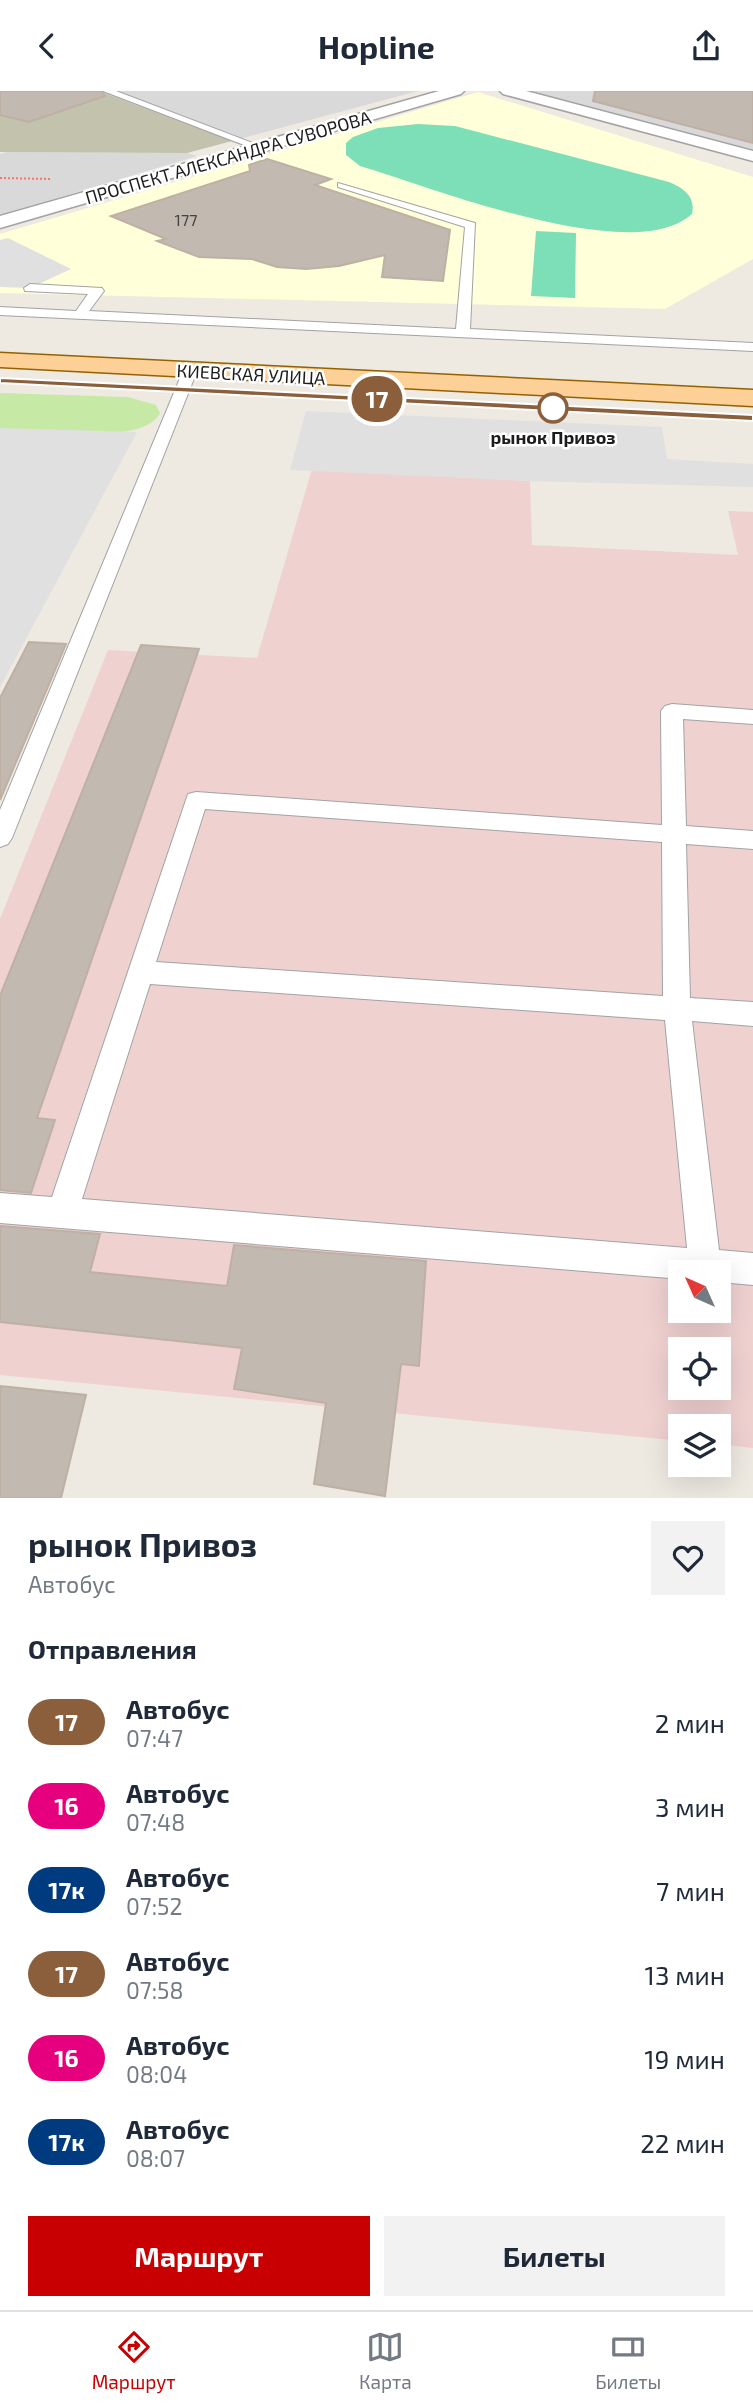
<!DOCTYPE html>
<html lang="ru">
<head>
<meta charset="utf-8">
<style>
	:root { --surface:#fff; --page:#f2f2f3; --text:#1f2937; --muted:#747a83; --line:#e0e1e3; --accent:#c80001 }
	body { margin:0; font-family:"Exo 2",sans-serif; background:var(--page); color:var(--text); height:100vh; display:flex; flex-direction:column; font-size:26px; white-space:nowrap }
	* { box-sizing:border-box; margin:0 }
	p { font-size:23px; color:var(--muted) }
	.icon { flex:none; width:38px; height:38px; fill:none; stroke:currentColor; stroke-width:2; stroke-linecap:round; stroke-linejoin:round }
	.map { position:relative; height:1407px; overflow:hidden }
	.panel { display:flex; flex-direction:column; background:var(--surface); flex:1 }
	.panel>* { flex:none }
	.badge { padding:0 14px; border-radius:23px; font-size:24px; line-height:46px }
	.needle { width:46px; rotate:315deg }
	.buttons { position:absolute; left:668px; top:1169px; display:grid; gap:14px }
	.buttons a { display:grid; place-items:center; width:63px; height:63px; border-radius:0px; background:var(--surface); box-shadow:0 7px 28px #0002; font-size:35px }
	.map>.badge { position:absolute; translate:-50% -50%; box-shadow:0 0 0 4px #fff }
	h2 { padding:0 28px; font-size:26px; line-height:63px }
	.round { display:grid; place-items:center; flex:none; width:74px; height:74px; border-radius:0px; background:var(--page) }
	.headline { display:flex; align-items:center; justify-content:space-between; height:119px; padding:0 28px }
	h1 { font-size:33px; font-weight:700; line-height:52px }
	.button { display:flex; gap:14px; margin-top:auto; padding:14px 28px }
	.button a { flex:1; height:80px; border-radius:0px; background:var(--accent); color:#fff; font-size:28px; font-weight:700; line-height:80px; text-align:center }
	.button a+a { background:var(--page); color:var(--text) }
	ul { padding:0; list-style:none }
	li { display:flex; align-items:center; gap:21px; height:84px; padding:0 28px }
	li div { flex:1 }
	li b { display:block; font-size:26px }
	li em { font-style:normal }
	li .badge { min-width:77px; font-weight:700; text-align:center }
	header { display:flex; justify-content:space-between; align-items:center; height:91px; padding:0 28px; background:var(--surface); font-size:32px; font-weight:700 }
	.tab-bar { display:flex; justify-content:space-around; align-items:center; height:98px; border-top:2px solid var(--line); background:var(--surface); font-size:19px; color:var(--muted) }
	.tab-bar a { display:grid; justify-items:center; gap:4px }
	.tab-bar .current { color:var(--accent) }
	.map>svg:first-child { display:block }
	.residential { fill:#dad9d9 }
	.commercial { fill:#efd1d0; fill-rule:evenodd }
	.education { fill:#ffffd9 }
	.construction { fill:#c2c2ad }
	.grass { fill:#c7e9a6 }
	.pitch { fill:#7ddfb8 }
	.parking { fill:#e0e0e0 }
	.building { fill:#c2b9b1; stroke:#bfb0a4; stroke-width:2 }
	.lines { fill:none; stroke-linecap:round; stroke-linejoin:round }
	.service-casing { stroke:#a3a3a3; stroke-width:2 }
	.tertiary-casing { stroke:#a3a3a3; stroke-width:3 }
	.primary-casing { stroke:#946200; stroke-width:3 }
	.path { stroke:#fb7365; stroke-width:2; stroke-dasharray:2 2; stroke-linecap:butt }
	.service { fill:#fff; fill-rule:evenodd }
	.tertiary { fill:#fff; fill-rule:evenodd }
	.primary { fill:#fdd097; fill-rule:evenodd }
	.line { fill:#8b5e3c; stroke:#fff; stroke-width:2 }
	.stop-dot { fill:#fff; stroke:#8b5e3c; stroke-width:3.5 }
	.labels { text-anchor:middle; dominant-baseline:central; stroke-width:5; stroke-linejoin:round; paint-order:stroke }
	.far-number-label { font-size:16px; fill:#464341 }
	.far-street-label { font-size:18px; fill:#1c1c1c; stroke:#fff }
	.far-stop-label { font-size:18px; font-weight:bold; fill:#1c1c1c; stroke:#fff }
</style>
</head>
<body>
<header><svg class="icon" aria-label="back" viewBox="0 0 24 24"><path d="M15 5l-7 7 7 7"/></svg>Hopline<svg class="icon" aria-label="share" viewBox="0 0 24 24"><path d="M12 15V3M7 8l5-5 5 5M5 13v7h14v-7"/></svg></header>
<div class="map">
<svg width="753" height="1407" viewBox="0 0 753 1407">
	<rect width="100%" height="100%" fill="#eee9e1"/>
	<g class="residential">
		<polygon points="99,0 418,0 232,50"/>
		<polygon points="520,0 753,0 753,64"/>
		<polygon points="8,61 187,62 197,65 0,124 0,63"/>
	</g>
	<path class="commercial" d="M312,378L530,390L532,454L738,464L728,420L753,421V1357L719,1353V1335H681V1350L0,1284V828L108,559L257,567ZM681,1181H719V1220H681ZM681,1258H719V1297H681Z"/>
	<polygon class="education" points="478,1 753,86 753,168 665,218 0,202 0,143"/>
	<polygon class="construction" points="0,0 99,0 232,50 187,62 0,61"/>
	<path class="grass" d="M0,302L128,306L156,314L160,322C144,356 33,339 0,337Z"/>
	<g class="pitch">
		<path d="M418,33L455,35L669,91C683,97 696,105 692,123C633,177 431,96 360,75L346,64V52L353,46L378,37Z"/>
		<polygon points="536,140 576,142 575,207 531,205"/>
	</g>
	<g class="parking">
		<polygon points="8,147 71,178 30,197 0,196 0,149"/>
		<polygon points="306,320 662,336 667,368 753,373 753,396 530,390 290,379"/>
		<polygon points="0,337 137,341 0,596"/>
	</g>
	<g class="building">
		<polygon points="0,0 101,0 105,5 29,31 0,24"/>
		<polygon points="595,0 753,0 753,52 593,10"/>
		<polygon points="267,68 331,88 315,94 450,139 443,190 382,186 385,164 339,175 306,178 277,176 252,168 199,166 157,150 166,148 111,125 250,80 249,74"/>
		<polygon points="29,551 66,553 0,709 0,607"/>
		<polygon points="141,554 199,558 37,1027 55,1029 31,1102 0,1099 0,905"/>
		<polygon points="0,1135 100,1143 90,1181 227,1195 234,1154 426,1170 419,1275 401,1273 385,1405 314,1393 326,1312 234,1298 242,1257 0,1231"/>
		<polygon points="0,1295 86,1304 61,1407 0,1407"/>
	</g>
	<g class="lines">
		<defs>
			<g id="service">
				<polygon points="103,0 116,0 266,57 257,59"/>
				<polygon points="338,92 475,132 470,238 753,252 753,260 0,224 0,216 76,220 88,203 25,200 24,197 30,193 102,197 104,200 89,220 456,238 465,136 338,96"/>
				<polygon points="190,276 197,280 12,747 8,753 0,756 0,719 183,280"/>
				<path d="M672,613L753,619V633L683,628L686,735L753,740V758L686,753L690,907L753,911V935L692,930L719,1159L753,1162V1194L719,1191V1181H681V1188L0,1132V1102L52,1106L188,703L196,701L662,734L661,620L665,615ZM205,718L662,751L663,905L156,871ZM150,893L665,929L687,1157L82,1108Z"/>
			</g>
			<g id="tertiary">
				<polygon points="439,0 464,0 461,3 0,137 0,125"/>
				<polygon points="500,0 526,0 753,60 753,70 503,3"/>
			</g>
			<polygon id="primary" points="0,262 753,299 753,315 0,276"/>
		</defs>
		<use href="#service" class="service-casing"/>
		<use href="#tertiary" class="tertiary-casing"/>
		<use href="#primary" class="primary-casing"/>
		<polyline class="path" points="0,87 51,88"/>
		<use href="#service" class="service"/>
		<use href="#tertiary" class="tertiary"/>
		<use href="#primary" class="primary"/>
	</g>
	<polygon class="line" points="0,287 753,324 753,330 0,292"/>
	<circle class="stop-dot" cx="553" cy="317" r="14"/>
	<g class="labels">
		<g class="far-number-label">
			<text x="186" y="128">177</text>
		</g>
		<g class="far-street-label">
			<text transform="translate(228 66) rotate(-16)">ПРОСПЕКТ АЛЕКСАНДРА СУВОРОВА</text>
			<text transform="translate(251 283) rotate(3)">КИЕВСКАЯ УЛИЦА</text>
		</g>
		<g class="far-stop-label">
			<text x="553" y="346">рынок Привоз</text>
		</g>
	</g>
</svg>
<div class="buttons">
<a><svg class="needle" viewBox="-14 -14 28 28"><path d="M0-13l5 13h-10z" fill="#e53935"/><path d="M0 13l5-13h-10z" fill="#747a83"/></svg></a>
<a><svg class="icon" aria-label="locate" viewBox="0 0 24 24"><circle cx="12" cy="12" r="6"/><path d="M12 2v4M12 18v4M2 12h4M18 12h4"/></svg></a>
<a><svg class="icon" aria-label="layers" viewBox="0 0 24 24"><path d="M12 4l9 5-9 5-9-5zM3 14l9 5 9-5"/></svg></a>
</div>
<b class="badge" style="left:377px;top:308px;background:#8b5e3c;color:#fff">17</b>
</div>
<section class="panel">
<div class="headline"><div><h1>рынок Привоз</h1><p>Автобус</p></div><a class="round"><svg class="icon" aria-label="heart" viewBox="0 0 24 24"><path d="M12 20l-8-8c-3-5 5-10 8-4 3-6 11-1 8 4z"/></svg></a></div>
<h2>Отправления</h2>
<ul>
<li><span class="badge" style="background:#8b5e3c;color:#fff">17</span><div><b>Автобус</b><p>07:47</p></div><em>2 мин</em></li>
<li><span class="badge" style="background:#e6007e;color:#fff">16</span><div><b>Автобус</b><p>07:48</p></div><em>3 мин</em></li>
<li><span class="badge" style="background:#003b80;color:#fff">17к</span><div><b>Автобус</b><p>07:52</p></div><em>7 мин</em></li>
<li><span class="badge" style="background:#8b5e3c;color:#fff">17</span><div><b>Автобус</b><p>07:58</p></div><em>13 мин</em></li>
<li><span class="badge" style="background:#e6007e;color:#fff">16</span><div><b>Автобус</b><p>08:04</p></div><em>19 мин</em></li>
<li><span class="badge" style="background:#003b80;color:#fff">17к</span><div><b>Автобус</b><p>08:07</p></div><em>22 мин</em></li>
</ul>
<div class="button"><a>Маршрут</a><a>Билеты</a></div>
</section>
<nav class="tab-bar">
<a class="current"><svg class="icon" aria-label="directions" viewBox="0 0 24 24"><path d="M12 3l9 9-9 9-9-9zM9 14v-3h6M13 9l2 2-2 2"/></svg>Маршрут</a>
<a><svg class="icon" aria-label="map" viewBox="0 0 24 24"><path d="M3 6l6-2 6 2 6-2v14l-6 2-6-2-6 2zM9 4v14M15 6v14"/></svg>Карта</a>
<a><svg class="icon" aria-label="tickets" viewBox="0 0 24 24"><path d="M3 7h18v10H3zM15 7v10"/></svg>Билеты</a>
</nav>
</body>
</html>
